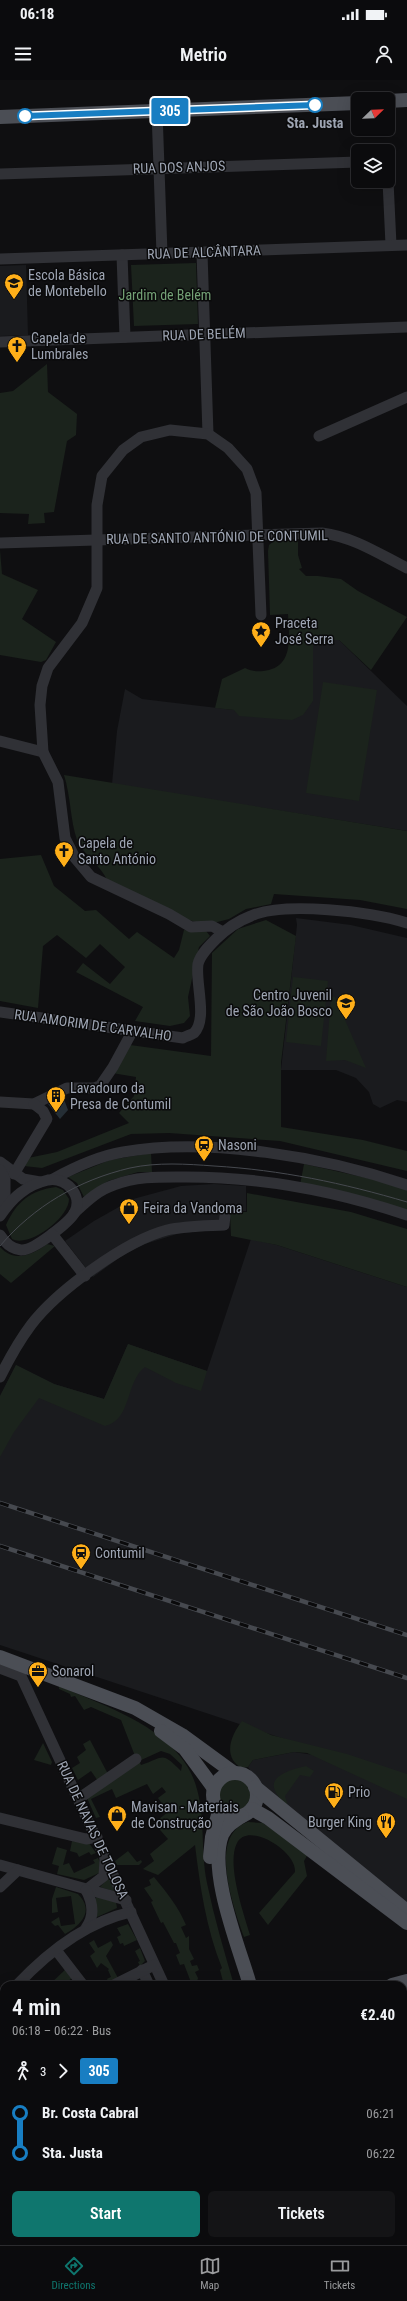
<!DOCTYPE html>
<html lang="en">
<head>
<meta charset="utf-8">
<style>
	:root { --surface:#0b0b0d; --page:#141416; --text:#f1f3f6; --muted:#9a9b9d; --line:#2b2b2e; --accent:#0f766e }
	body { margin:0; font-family:"Roboto Condensed",sans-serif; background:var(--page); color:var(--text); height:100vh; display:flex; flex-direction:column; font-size:15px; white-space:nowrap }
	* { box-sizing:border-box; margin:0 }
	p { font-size:13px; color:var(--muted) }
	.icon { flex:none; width:22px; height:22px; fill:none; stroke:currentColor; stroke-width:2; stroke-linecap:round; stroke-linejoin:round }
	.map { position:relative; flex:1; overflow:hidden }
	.side { position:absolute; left:0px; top:1901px; width:407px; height:264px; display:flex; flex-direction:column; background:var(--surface); border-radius:12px 12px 0 0; box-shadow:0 4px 16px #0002,0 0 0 1px var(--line) }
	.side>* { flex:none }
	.badge { padding:0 8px; border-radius:3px; font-size:14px; line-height:26px }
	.needle { width:26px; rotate:67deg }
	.buttons { position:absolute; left:351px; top:12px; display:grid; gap:8px }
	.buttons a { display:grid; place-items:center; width:44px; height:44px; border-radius:6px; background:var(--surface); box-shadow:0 4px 16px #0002,0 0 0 1px var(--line); font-size:20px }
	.map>.badge { position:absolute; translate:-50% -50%; box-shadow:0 0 0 2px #fff }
	.legs { display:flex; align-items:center; gap:6px; height:44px; padding:0 12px; font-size:13px }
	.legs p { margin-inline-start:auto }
	.overview { display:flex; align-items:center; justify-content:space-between; height:68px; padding:0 12px }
	h1 { font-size:22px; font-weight:600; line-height:30px }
	.action { display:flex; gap:8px; margin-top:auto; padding:8px 12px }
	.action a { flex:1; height:46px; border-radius:6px; background:var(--accent); color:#fff; font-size:16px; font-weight:600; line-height:46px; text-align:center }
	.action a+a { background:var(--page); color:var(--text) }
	ul { padding:0 12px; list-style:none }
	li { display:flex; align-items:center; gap:14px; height:40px; font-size:15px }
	li i { display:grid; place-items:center; width:6px; height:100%; margin:0 5px; background:currentColor }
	li i::after { content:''; width:10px; height:10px; margin:-5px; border:3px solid; border-radius:50%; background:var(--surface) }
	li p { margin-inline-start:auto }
	li:first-child i { background:linear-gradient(#0000 50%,currentColor 0) }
	li:last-child i { background:linear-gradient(currentColor 50%,#0000 0) }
	.status { display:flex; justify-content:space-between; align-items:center; height:28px; padding:0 20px; background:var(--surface); direction:ltr }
	.status svg { height:11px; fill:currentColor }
	header { display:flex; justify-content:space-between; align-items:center; height:52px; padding:0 12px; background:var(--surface); font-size:18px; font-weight:600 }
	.dock { display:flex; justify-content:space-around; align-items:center; height:56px; border-top:1px solid var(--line); background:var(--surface); font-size:11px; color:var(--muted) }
	.dock a { display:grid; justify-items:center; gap:2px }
	.dock .active { color:var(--accent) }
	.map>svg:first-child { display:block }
	.built { fill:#1a1b1e }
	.green { fill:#1b231c; fill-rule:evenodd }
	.water { fill:#252e35 }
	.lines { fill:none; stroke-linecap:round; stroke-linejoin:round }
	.minor { stroke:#303136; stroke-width:11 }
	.major { stroke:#4b4e55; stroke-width:14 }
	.tram { stroke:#46494f; stroke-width:1 }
	.rail-casing { stroke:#46494f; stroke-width:4.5 }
	.rail { stroke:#0a0a0b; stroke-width:3; stroke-dasharray:9; stroke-linecap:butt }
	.line-1-casing { stroke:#fff; stroke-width:9 }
	.line-1 { stroke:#187ec2; stroke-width:6 }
	.stop-1-dot { fill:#fff; stroke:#187ec2; stroke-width:2 }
	.labels { text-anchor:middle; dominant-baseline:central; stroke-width:3; stroke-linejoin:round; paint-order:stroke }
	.stop-label { font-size:14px; font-weight:bold; fill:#9ea5b3; stroke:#0a0a0b }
	.street-label { font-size:14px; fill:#9ea5b3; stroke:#0a0a0b }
	.poi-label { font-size:14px; fill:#9ea5b3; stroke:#0a0a0b; text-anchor:start }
	.park-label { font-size:14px; fill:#73a075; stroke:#0a0a0b }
</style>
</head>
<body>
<div class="status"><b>06:18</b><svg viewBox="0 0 49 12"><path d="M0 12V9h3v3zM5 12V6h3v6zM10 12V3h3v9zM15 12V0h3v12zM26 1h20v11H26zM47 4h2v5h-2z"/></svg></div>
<header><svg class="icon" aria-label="menu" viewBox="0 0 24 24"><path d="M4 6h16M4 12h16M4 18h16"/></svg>Metrio<svg class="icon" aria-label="person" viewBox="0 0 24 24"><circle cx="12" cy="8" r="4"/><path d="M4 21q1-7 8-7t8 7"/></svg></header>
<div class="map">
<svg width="407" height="2165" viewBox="0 0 407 2165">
	<rect width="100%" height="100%" fill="#0f0f11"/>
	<g class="built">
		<polygon points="26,185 28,255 0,256 0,186"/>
		<polygon points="312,560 339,560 407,626 407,751 112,704 117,651 125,609 142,619 234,630 313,621"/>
		<polygon points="296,838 351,845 407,858 407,1022 397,1020 380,1028 373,1024 369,1012 356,998 336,990 281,990 297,845"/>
		<polygon points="214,1104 246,1106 246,1131 228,1131 227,1150 200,1151 177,1154 145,1164 123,1175 93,1197 65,1161 94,1141 133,1119 181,1106"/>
		<polygon points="251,1159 277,1165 407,1207 407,1709 351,1681 0,1565 0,1316 16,1285 54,1304 104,1319 128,1264 207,1291"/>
		<polygon points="294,1672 314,1675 407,1713 407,1823 262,1707 248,1687 253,1680"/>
	</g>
	<g class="green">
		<polygon points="196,183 198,244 134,246 131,185"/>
		<polygon points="47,284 48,312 77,334 76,355 67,361 54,432 44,433 45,443 28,444 29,434 0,433 0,313 13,311"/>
		<path d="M274,461H298V475L302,488L299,489L306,496H318L341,499L358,511L407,537L371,590L339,560H313V621L303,635L292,640L239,636L234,630L215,628L222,599L245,588C253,592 260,592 269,590C294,584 289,554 288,534L270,535L268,471L269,465Z"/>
		<polygon points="0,470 2,494 38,510 22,539 56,562 46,580 41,582 0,575"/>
		<polygon points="323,602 377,610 359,721 306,713"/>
		<path d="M64,695L407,751V829L360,820L274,814L271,824L246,829L229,839L206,845L179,837L108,802C101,785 81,772 77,760C70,740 71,717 64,695Z"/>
		<polygon points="41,775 54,806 85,831 96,830 129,859 137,852 174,878 179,870 184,850 206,851 210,856 199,867 188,917 190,936 184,943 170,946 135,941 143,927 76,892 83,883 110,904 125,887 100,864 86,878 57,855 43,866 38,928 0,921 0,779"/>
		<polygon points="266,840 296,856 281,983 281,1047 363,1060 407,1071 407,1091 280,1061 169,1053 131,1054 42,1088 24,1086 28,1078 57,1072 129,1043 119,1033 134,1016 136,997 112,993 130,965 211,976 212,873 238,849"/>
		<polygon points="293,897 328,901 321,966 286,962"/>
		<polygon points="331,917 335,917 366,988 345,980 326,981"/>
		<polygon points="151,1073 152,1092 138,1092 108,1101 84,1117 77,1103 68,1097 110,1080"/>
		<polygon points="304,1084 376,1100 407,1110 407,1130 300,1105"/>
		<path d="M56,1107L63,1110L69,1119C69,1138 29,1168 12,1159L6,1145C16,1122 31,1110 56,1107Z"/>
		<polygon points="247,1113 351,1132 407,1149 407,1207 277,1165 231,1156 230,1132 247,1132"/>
		<path d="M47,1164L55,1166L11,1203L0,1194V1167C15,1183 32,1175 47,1164Z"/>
		<path d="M128,1264L207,1291L201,1311L176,1303L145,1287C125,1302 132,1340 105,1346L39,1318L14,1352L0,1377V1316L16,1285L54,1304L104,1319Z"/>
		<path d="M59,1606C100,1624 150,1640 179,1675C211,1712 198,1759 207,1803C214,1837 224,1871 234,1905H224L220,1890L222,1888C206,1848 200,1806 195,1765L158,1795L143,1789L154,1781L150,1774L168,1759L154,1743L168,1732L158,1718L166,1712L162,1707L153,1714L147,1704L116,1718L112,1709L91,1719L100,1737L96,1738L87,1718L135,1676L121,1640L91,1627L84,1630L75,1616L71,1617L70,1614L59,1609ZM161,1671L170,1674L182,1685L181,1691C161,1671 165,1677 141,1685L139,1681Z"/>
		<path d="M242,1641L271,1655L347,1674L407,1694V1719L307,1673L294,1672L253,1680L248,1687L242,1688C222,1677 231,1655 242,1641Z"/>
		<polygon points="90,1660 108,1694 98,1701 91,1691 78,1700 72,1688 80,1683 77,1677 86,1670 83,1664"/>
		<polygon points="43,1663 52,1682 51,1685 34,1680"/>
		<path d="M306,1686L314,1691L310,1697L300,1695L285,1716L288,1726C259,1702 279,1692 306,1686Z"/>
		<circle cx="235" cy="1715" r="17"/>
		<path d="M248,1742L263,1743L308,1774L304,1781L307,1796L268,1845L259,1833L295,1792C297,1771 248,1741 237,1763C226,1784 244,1834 250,1855L244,1857C234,1829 207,1755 248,1742Z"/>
		<polygon points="72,1761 89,1763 96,1773 91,1775 89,1772 79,1777 77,1773 70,1771"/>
		<polygon points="57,1767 67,1770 63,1785 69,1783 74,1793 95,1783 93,1780 98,1778 100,1783 99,1793 84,1800 57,1794 59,1786 52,1784"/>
		<polygon points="128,1771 137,1782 141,1780 142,1782 139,1785 117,1785 115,1781"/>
		<polygon points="109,1797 119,1813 100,1807"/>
		<path d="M154,1797C167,1813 178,1826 186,1845L181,1847L186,1858L189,1856V1869L194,1879L190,1881L192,1886L197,1885L199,1890L195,1892L198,1898L196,1905H192L184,1884L180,1885L176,1875L180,1873L176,1863H174L163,1842L161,1843L151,1822L153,1821L144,1808L151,1805L149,1800Z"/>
		<path d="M56,1807L78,1814C95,1831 81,1845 65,1854L58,1845L55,1846L51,1842L59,1837L61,1846L75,1844L71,1816L56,1818L58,1832L52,1833V1819Z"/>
		<polygon points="97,1817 116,1822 117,1828 97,1837 94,1819"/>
		<polygon points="128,1844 137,1860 124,1866 123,1863 120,1864 117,1857 121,1855 117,1848"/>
		<polygon points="94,1860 98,1868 111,1861 113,1865 106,1876 118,1898 109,1903 107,1899 111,1897 108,1890 109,1889 101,1883 97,1888 90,1876 95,1872 89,1863"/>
		<polygon points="140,1868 145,1881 140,1886 138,1882 140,1881 135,1871"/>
		<polygon points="67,1888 73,1897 64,1905 49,1905"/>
		<polygon points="407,1935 407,1992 403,1999 403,1936"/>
		<polygon points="407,2020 407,2164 292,2165 296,2161 403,2161 403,2027"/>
	</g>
	<polygon class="water" points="62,1014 68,1030 60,1039 48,1024"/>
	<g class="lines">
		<g class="minor">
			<polyline points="157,31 162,174"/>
			<polyline points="0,94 358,82"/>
			<polyline points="388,101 391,165"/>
			<polyline points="202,173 208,354"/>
			<polyline points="122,175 125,257"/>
			<polyline points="0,179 407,165"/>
			<polyline points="0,262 407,247"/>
			<polyline points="319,356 407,317"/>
			<path d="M0,463L322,453C354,457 379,474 407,488"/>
			<polyline points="0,661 43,672"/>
			<polyline points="223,852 212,846 191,847 169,834 91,797 75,778 65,758 58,702 43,672 40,625 42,606 48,588 82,543 97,508 97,425 102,396 123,370 141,357 170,350 208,354 228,368 247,389 256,413 261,535"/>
			<path d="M0,932L183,958C186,956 191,955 194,953C208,939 195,902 198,884C200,875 209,866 216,859C225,850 238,841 251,836C284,821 372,832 407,843"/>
			<polyline points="0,1022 34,1024 67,1008 94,1008 100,1006 113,987 132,952"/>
			<polyline points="0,1082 23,1099 40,1102"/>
			<polyline points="0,1090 5,1099 5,1128"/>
			<polyline points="14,1094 47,1039 43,1031 34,1024"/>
			<path d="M53,1099C75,1087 98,1076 123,1072C209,1057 324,1077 407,1105"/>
			<path d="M74,1133C86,1122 98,1110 114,1105C137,1096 161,1097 186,1097C261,1097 336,1111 407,1135"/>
			<path d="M0,1136C12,1118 26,1105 48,1100C65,1097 83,1114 75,1132C70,1142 33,1171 21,1170C11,1169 5,1163 0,1155"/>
			<polyline points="52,1154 85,1196"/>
			<path d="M0,1297C9,1279 19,1261 31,1245C57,1211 125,1161 167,1150C185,1146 205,1146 224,1145L225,1136"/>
			<polyline points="0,1588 21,1596 164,1905"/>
			<polyline points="78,1719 136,1679"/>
			<polyline points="0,1738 86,1759 97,1757"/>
			<polyline points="0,1785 126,1820"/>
			<polyline points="0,1807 18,1790"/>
			<polyline points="86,1810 104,1796 105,1779"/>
			<path d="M86,1848C95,1836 93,1823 86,1810"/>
			<polyline points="56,1870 83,1905"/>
			<polyline points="142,1890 149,1905"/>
			<path d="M17,1905C48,1872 86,1842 131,1832"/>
			<polyline points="114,1905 154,1885"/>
			<polyline points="0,1926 4,1919"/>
			<polyline points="0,1986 4,1988"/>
			<polyline points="207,2161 209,2165"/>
			<polyline points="188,2165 192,2161"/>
		</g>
		<g class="major">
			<polyline points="388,21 407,20"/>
			<polyline points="0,37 358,23"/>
			<polyline points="0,1577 135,1628 182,1655 234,1693"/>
			<polyline points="161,1651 185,1669 213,1707"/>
			<circle cx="235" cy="1715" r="22"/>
			<polyline points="255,1707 407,1831"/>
			<polyline points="252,1729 268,1738 407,1843"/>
			<path d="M242,1736C234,1741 226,1746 222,1755C208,1792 239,1867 250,1905"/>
			<polyline points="210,1777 212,1757 219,1731"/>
			<polyline points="392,1905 407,1901"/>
			<polyline points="403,1928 407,1926"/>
			<polyline points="403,2012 407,2004"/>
			<polyline points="0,2091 4,2091"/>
			<polyline points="126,2161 127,2165"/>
			<polyline points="142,2161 149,2165"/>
		</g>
		<path class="tram" d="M0,1166C34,1126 79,1100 130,1088C157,1082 187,1084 214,1086C281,1090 343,1103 407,1122"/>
		<defs>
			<g id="rail">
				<polyline points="0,1423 407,1555"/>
				<polyline points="0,1466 407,1598"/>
			</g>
		</defs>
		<use href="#rail" class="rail-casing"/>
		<use href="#rail" class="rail"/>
	</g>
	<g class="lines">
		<defs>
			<polyline id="line-1" points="25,36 315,25"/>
		</defs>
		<use href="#line-1" class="line-1-casing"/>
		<use href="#line-1" class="line-1"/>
	</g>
	<defs>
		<symbol id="school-pin" viewBox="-11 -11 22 30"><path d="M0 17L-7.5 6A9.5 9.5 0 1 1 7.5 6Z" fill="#ffaf19" stroke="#0a0a0b"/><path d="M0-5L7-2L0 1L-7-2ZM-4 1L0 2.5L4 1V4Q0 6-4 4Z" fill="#111"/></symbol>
		<symbol id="church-pin" viewBox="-11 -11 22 30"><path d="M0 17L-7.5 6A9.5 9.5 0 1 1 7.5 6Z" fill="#ffaf19" stroke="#0a0a0b"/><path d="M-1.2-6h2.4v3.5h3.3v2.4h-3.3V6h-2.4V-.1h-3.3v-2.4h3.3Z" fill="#111"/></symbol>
		<symbol id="sight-pin" viewBox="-11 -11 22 30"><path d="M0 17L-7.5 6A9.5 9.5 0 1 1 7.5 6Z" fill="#ffaf19" stroke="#0a0a0b"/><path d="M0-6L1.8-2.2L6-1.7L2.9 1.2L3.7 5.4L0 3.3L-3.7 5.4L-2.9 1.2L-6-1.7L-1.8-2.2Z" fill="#111"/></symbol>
		<symbol id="building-pin" viewBox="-11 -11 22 30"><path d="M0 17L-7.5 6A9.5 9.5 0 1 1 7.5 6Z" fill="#ffaf19" stroke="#0a0a0b"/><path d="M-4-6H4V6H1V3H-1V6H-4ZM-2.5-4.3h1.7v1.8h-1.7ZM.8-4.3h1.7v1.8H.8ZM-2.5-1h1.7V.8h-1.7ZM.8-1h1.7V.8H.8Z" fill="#111"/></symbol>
		<symbol id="station-pin" viewBox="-11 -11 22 30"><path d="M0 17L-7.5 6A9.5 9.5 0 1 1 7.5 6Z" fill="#ffaf19" stroke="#0a0a0b"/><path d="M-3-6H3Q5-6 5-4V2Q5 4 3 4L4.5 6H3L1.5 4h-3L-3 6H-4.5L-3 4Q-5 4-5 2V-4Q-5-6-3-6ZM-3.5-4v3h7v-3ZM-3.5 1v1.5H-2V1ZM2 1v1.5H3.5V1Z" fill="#111"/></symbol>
		<symbol id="shop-pin" viewBox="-11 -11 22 30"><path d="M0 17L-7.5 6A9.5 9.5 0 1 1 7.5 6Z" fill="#ffaf19" stroke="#0a0a0b"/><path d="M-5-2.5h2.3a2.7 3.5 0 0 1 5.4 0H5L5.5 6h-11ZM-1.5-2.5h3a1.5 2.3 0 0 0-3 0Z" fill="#111"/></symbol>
		<symbol id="office-pin" viewBox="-11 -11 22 30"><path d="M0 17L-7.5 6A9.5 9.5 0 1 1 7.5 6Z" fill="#ffaf19" stroke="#0a0a0b"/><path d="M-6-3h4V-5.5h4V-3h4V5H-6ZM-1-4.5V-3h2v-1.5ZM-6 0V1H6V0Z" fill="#111"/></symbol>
		<symbol id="fuel-pin" viewBox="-11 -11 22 30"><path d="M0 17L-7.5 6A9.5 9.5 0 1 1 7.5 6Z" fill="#ffaf19" stroke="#0a0a0b"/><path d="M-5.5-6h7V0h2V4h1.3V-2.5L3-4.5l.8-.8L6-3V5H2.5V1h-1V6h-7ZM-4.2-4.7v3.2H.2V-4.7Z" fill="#111"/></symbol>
		<symbol id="restaurant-pin" viewBox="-11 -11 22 30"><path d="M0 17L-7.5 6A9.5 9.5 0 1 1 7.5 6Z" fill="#ffaf19" stroke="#0a0a0b"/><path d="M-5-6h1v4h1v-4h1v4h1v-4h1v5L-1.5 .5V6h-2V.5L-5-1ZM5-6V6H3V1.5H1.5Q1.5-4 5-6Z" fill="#111"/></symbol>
	</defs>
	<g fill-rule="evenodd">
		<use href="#school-pin" x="3" y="192" width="22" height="30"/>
		<use href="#church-pin" x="6" y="255" width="22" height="30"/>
		<use href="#sight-pin" x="250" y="540" width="22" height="30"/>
		<use href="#church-pin" x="53" y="760" width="22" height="30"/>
		<use href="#school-pin" x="335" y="912" width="22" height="30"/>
		<use href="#building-pin" x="45" y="1005" width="22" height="30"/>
		<use href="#station-pin" x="193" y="1054" width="22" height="30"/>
		<use href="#shop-pin" x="118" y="1117" width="22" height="30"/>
		<use href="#station-pin" x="70" y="1462" width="22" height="30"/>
		<use href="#office-pin" x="27" y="1580" width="22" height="30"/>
		<use href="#fuel-pin" x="323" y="1701" width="22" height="30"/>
		<use href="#shop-pin" x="106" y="1724" width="22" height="30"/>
		<use href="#restaurant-pin" x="375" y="1731" width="22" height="30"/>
	</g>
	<g class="stop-1-dot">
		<circle cx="315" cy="25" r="7"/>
		<circle cx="25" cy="36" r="7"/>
	</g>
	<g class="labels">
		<g class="stop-label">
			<text x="315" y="43">Sta. Justa</text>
		</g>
		<g class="street-label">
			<text transform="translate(179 87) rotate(-2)">RUA DOS ANJOS</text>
			<text transform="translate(204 172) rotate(-2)">RUA DE ALCÂNTARA</text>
			<text transform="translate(204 254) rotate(-2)">RUA DE BELÉM</text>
			<text transform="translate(217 457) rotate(-1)">RUA DE SANTO ANTÓNIO DE CONTUMIL</text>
			<text transform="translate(93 945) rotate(8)">RUA AMORIM DE CARVALHO</text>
			<text transform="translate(93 1750) rotate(65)">RUA DE NAVAS DE TOLOSA</text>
		</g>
		<g class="poi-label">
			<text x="28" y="195">Escola Básica<tspan x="28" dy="16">de Montebello</tspan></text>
			<text x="31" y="258">Capela de<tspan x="31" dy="16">Lumbrales</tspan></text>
			<text x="275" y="543">Praceta<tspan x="275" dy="16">José Serra</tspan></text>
			<text x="78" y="763">Capela de<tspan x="78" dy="16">Santo António</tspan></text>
			<text x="332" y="915" text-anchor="end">Centro Juvenil<tspan x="332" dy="16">de São João Bosco</tspan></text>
			<text x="70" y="1008">Lavadouro da<tspan x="70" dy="16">Presa de Contumil</tspan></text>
			<text x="218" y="1065">Nasoni</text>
			<text x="143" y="1128">Feira da Vandoma</text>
			<text x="95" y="1473">Contumil</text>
			<text x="52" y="1591">Sonarol</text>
			<text x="348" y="1712">Prio</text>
			<text x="131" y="1727">Mavisan - Materiais<tspan x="131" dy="16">de Construção</tspan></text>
			<text x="372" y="1742" text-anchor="end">Burger King</text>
		</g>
		<g class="park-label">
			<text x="165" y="215">Jardim de Belém</text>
		</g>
	</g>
</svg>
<div class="buttons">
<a><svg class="needle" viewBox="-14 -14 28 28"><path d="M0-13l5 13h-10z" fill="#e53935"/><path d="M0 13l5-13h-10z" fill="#9a9b9d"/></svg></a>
<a><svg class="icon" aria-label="layers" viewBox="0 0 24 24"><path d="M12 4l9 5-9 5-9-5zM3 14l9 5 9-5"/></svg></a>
</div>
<b class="badge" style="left:170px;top:31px;background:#187ec2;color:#fff">305</b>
<section class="side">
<div class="overview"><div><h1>4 min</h1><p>06:18 – 06:22 · Bus</p></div><b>€2.40</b></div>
<div class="legs"><svg class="icon" aria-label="walk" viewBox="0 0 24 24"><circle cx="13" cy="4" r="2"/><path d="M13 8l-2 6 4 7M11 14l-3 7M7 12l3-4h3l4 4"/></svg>3<svg class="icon" aria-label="forward" viewBox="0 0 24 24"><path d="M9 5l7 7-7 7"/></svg><b class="badge" style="background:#187ec2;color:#fff">305</b></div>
<ul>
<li><i style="color:#187ec2"></i><b>Br. Costa Cabral</b><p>06:21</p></li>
<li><i style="color:#187ec2"></i><b>Sta. Justa</b><p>06:22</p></li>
</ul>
<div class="action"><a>Start</a><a>Tickets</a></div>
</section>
</div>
<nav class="dock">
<a class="active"><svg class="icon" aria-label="directions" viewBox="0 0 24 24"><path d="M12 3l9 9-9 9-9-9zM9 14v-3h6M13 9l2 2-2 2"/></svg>Directions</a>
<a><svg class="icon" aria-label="map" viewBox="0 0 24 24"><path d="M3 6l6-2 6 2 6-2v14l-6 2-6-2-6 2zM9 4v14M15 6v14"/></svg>Map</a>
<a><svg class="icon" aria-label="tickets" viewBox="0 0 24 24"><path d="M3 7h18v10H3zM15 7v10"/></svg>Tickets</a>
</nav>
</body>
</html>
